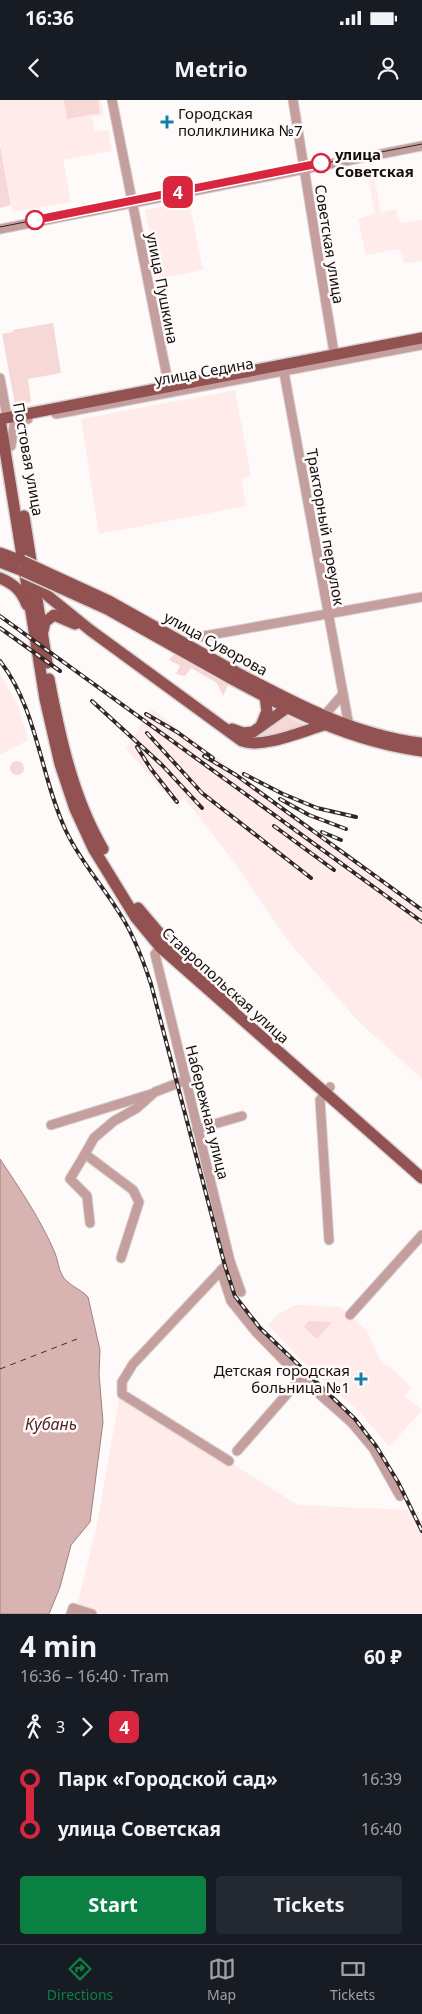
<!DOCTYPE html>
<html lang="en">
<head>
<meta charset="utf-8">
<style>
	:root { --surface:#171b24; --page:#242831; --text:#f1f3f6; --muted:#9ea1a6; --line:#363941; --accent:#0b8043 }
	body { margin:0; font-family:"Noto Sans",sans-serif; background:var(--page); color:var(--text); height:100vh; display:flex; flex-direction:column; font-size:19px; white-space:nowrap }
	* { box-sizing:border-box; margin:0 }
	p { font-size:16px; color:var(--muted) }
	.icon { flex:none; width:28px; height:28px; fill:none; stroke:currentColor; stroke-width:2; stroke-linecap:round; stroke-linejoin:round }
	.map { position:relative; height:1514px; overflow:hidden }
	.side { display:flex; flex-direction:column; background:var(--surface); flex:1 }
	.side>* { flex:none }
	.badge { padding:0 10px; border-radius:8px; font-size:18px; line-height:32px }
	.map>.badge { position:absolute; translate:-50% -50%; box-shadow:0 0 0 2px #fff }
	.legs { display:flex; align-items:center; gap:8px; height:55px; padding:0 20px; font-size:16px }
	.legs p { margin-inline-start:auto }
	.head { display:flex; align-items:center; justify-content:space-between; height:85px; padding:0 20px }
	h1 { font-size:28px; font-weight:700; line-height:38px }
	.primary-button { display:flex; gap:10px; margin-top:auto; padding:10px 20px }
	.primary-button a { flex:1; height:58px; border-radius:5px; background:var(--accent); color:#fff; font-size:20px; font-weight:700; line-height:58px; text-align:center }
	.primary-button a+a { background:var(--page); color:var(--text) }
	ul { padding:0 20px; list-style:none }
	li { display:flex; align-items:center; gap:18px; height:50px; font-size:19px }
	li i { display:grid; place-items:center; width:8px; height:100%; margin:0 6px; background:currentColor }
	li i::after { content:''; width:12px; height:12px; margin:-6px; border:4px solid; border-radius:50%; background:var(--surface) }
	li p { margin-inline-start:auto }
	li:first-child i { background:linear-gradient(#0000 50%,currentColor 0) }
	li:last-child i { background:linear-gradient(currentColor 50%,#0000 0) }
	.status { display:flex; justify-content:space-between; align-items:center; height:35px; padding:0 25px; background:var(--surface); direction:ltr }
	.status svg { height:14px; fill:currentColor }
	header { display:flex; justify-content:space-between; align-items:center; height:65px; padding:0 20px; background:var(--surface); font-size:22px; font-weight:700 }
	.menu { display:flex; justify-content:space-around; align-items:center; height:70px; border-top:1px solid var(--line); background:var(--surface); font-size:14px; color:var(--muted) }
	.menu a { display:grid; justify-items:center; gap:2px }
	.menu .current { color:var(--accent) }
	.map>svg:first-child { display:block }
	.built { fill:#feebea }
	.green { fill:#f6d8d7 }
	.water { fill:#d7b4b2; stroke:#9d8280 }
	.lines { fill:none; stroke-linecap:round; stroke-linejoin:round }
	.ferry { stroke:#532424; stroke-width:1; stroke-dasharray:6 5; stroke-linecap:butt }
	.minor-casing { stroke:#d9d4d3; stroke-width:11 }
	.major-casing { stroke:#d9d4d3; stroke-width:14 }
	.minor { stroke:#c59f9d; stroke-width:9 }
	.major { stroke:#925251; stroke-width:11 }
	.tram { stroke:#2e2726; stroke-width:1 }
	.rail-casing { stroke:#2e2726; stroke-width:4 }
	.rail { stroke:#fefaf9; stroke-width:2; stroke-dasharray:5.5; stroke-linecap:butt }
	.major-bridge-casing { stroke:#d9d4d3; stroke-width:14; stroke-linecap:butt }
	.major-bridge { stroke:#925251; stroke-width:11 }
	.line-1-casing { stroke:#fff; stroke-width:11 }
	.line-1 { stroke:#d7263d; stroke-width:8 }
	.poi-dot { fill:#147ea8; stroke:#fefaf9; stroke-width:2 }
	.stop-1-dot { fill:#fff; stroke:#d7263d; stroke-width:2.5 }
	.labels { text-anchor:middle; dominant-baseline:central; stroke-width:5; stroke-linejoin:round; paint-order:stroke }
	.poi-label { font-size:15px; fill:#150e0d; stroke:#fefaf9; text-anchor:start }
	.stop-label { font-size:15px; font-weight:bold; fill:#150e0d; stroke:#fefaf9; text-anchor:start }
	.street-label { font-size:15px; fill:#150e0d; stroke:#fefaf9 }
	.water-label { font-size:16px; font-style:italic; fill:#532424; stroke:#fefaf9 }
</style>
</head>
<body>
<div class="status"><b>16:36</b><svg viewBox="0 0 49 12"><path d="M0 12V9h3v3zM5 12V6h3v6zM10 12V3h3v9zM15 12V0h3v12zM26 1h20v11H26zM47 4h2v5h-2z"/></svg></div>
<header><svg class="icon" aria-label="back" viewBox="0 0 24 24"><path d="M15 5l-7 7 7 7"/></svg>Metrio<svg class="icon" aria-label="person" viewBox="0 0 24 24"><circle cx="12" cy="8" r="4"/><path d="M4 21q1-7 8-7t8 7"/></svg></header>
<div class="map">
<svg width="422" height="1514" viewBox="0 0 422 1514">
	<rect width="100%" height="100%" fill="#fefaf9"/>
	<g class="built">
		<polygon points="0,0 101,0 104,15 92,17 95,32 108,30 112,51 63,60 71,102 13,112 0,42"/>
		<polygon points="373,71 381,113 396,109 400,123 422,120 422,161 404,163 400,149 366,155 358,119 375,113 367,73"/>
		<polygon points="178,104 179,107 190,105 203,170 159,179 145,110"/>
		<polygon points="235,290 251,376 241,379 246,406 99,434 81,319"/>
		<polygon points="0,574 18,606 28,640 0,655"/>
		<polygon points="150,608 410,801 422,807 422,979 358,921 288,841 232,759 184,698 175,704 126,649"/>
		<polygon points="296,1205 341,1207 367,1231 381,1262 392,1269 411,1287 405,1296 422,1310 389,1347 361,1313 311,1270 268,1225 278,1214"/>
		<polygon points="120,1294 298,1405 408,1410 422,1420 422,1514 75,1514 97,1425"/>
	</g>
	<g class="green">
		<polygon points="64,0 98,0 100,13 67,19"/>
		<polygon points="0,45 11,105 0,108"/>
		<polygon points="53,223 61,273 28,279 31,302 15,305 2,234 13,232 13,230"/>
		<polygon points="174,554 228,585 223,596 217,583 191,568 185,576 176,574 180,566 169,560"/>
		<polygon points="285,615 306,625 257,639 264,630"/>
		<circle cx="17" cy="668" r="7"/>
		<polygon points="309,1221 332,1222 317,1239 304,1227"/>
	</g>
	<path class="water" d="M0,1059C20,1089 41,1120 55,1153C58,1160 58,1168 62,1175C67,1185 81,1189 88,1197L100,1250L99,1274L103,1322L90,1422L71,1445L60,1487L49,1514H0Z"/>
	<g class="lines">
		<polyline class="ferry" points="0,1269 77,1239"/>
		<defs>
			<g id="minor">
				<polyline points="112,0 170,292"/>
				<polyline points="293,0 335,259"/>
				<polyline points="0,129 422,46"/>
				<polyline points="283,267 349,626 348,630"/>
				<polyline points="0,278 7,317"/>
				<polyline points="56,314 422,245"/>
				<polyline points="11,346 14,325 18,321 28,319"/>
				<polyline points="199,537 422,497"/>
				<polyline points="323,617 343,594"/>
				<polyline points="164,843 155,854 230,1161 241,1192"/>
				<polyline points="51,1025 151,994"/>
				<polyline points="197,1029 242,1016"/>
				<polyline points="85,1054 70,1079 87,1096 90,1123"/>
				<polyline points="329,1140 320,1000 330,987"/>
				<polyline points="121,1158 139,1102 133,1090 85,1054 94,1038 114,1021 137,1008 155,992 186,980"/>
				<polyline points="221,1170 231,1201 256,1232 301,1278 352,1323 373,1348 400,1396"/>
				<polyline points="350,1215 422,1135"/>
				<polyline points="237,1351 301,1278"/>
				<polyline points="229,1361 122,1294 122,1282 133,1264 230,1161"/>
				<polyline points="71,1514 73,1508 92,1514"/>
			</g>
			<g id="major">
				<polyline points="422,238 0,319 45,599 60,664 75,709 93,748 136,818 160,847 422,1078"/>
				<polyline points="24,416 47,563"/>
				<polyline points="0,453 22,461"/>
				<polyline points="0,462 23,471"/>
				<path d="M0,478C14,484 21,490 27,505"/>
				<path d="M36,482L48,496L90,530L242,641C262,649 303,631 324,625"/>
				<polyline points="43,531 45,522 54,515 75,524"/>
				<path d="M234,571C294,603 352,634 420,643"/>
				<path d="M230,578C291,611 352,642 422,651"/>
				<path d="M49,579C60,637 73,698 103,749"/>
				<polyline points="261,626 267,611 265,597"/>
				<polyline points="232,629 243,633 253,632 291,605"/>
				<polyline points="138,808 166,841 235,903"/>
			</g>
		</defs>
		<use href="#minor" class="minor-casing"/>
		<use href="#major" class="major-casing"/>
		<use href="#minor" class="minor"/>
		<use href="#major" class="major"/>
		<polyline class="tram" points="0,127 422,44"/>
		<defs>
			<g id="rail">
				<polyline points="0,516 422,822"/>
				<polyline points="0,528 60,571"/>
				<path d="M0,561C38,610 40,676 66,731C80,761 103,786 120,814C134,835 143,860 151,884L225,1166L235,1196L260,1228L355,1319L376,1346L398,1382L422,1431"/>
				<polyline points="92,601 162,665 202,708"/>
				<polyline points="146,614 177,632 213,658"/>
				<polyline points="147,633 202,693 311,778"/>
				<polyline points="137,647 151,669 177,702"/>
				<polyline points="204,656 236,675 422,810"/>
				<polyline points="244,674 283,694 317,708 356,717"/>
				<polyline points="280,699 309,715 346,729"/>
				<polyline points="274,726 334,770"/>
				<polyline points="322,732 341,740"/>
			</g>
		</defs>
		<use href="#rail" class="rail-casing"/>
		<use href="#rail" class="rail"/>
		<defs>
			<g id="major-bridge">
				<polyline points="22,461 109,501 234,571"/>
				<polyline points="23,471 107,509 230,578"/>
			</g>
		</defs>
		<use href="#major-bridge" class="major-bridge-casing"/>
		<use href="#major-bridge" class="major-bridge"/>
	</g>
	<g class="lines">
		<defs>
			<polyline id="line-1" points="35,120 321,63"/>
		</defs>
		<use href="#line-1" class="line-1-casing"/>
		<use href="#line-1" class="line-1"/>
	</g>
	<g class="poi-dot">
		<path d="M164.5 14.5h5v5h5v5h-5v5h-5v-5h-5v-5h5z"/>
		<path d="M358.5 1271.5h5v5h5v5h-5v5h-5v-5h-5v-5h5z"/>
	</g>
	<g class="stop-1-dot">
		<circle cx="321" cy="63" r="9"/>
		<circle cx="35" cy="120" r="9"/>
	</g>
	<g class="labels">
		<g class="poi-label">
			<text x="178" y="13">Городская<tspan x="178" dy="17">поликлиника №7</tspan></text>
			<text x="350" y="1270" text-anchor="end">Детская городская<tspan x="350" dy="17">больница №1</tspan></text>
		</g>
		<g class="stop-label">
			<text x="335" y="54">улица<tspan x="335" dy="17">Советская</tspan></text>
		</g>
		<g class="street-label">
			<text transform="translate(330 144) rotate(81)">Советская улица</text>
			<text transform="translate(163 188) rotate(79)">улица Пушкина</text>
			<text transform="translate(204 271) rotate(-10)">улица Седина</text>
			<text transform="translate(29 359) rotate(80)">Постовая улица</text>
			<text transform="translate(326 427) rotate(80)">Тракторный переулок</text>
			<text transform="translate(216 543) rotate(29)">улица Суворова</text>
			<text transform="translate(226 885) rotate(42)">Ставропольская улица</text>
			<text transform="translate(208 1012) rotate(76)">Набережная улица</text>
		</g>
		<g class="water-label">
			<text x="51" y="1324">Кубань</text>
		</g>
	</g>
</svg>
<b class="badge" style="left:178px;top:92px;background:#d7263d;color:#fff">4</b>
</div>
<section class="side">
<div class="head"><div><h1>4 min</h1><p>16:36 – 16:40 · Tram</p></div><b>60 ₽</b></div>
<div class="legs"><svg class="icon" aria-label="walk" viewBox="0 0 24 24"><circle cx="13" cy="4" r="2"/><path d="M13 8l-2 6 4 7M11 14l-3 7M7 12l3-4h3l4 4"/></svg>3<svg class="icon" aria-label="forward" viewBox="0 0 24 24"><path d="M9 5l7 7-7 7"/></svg><b class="badge" style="background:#d7263d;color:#fff">4</b></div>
<ul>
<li><i style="color:#d7263d"></i><b>Парк «Городской сад»</b><p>16:39</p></li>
<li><i style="color:#d7263d"></i><b>улица Советская</b><p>16:40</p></li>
</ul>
<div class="primary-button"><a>Start</a><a>Tickets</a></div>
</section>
<nav class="menu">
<a class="current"><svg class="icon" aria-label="directions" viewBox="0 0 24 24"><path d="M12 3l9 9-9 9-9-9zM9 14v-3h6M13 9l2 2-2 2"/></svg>Directions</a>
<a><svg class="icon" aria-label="map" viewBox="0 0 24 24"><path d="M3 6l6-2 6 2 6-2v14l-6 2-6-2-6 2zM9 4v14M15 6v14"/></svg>Map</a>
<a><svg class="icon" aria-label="tickets" viewBox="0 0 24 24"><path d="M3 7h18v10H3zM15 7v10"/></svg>Tickets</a>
</nav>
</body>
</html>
